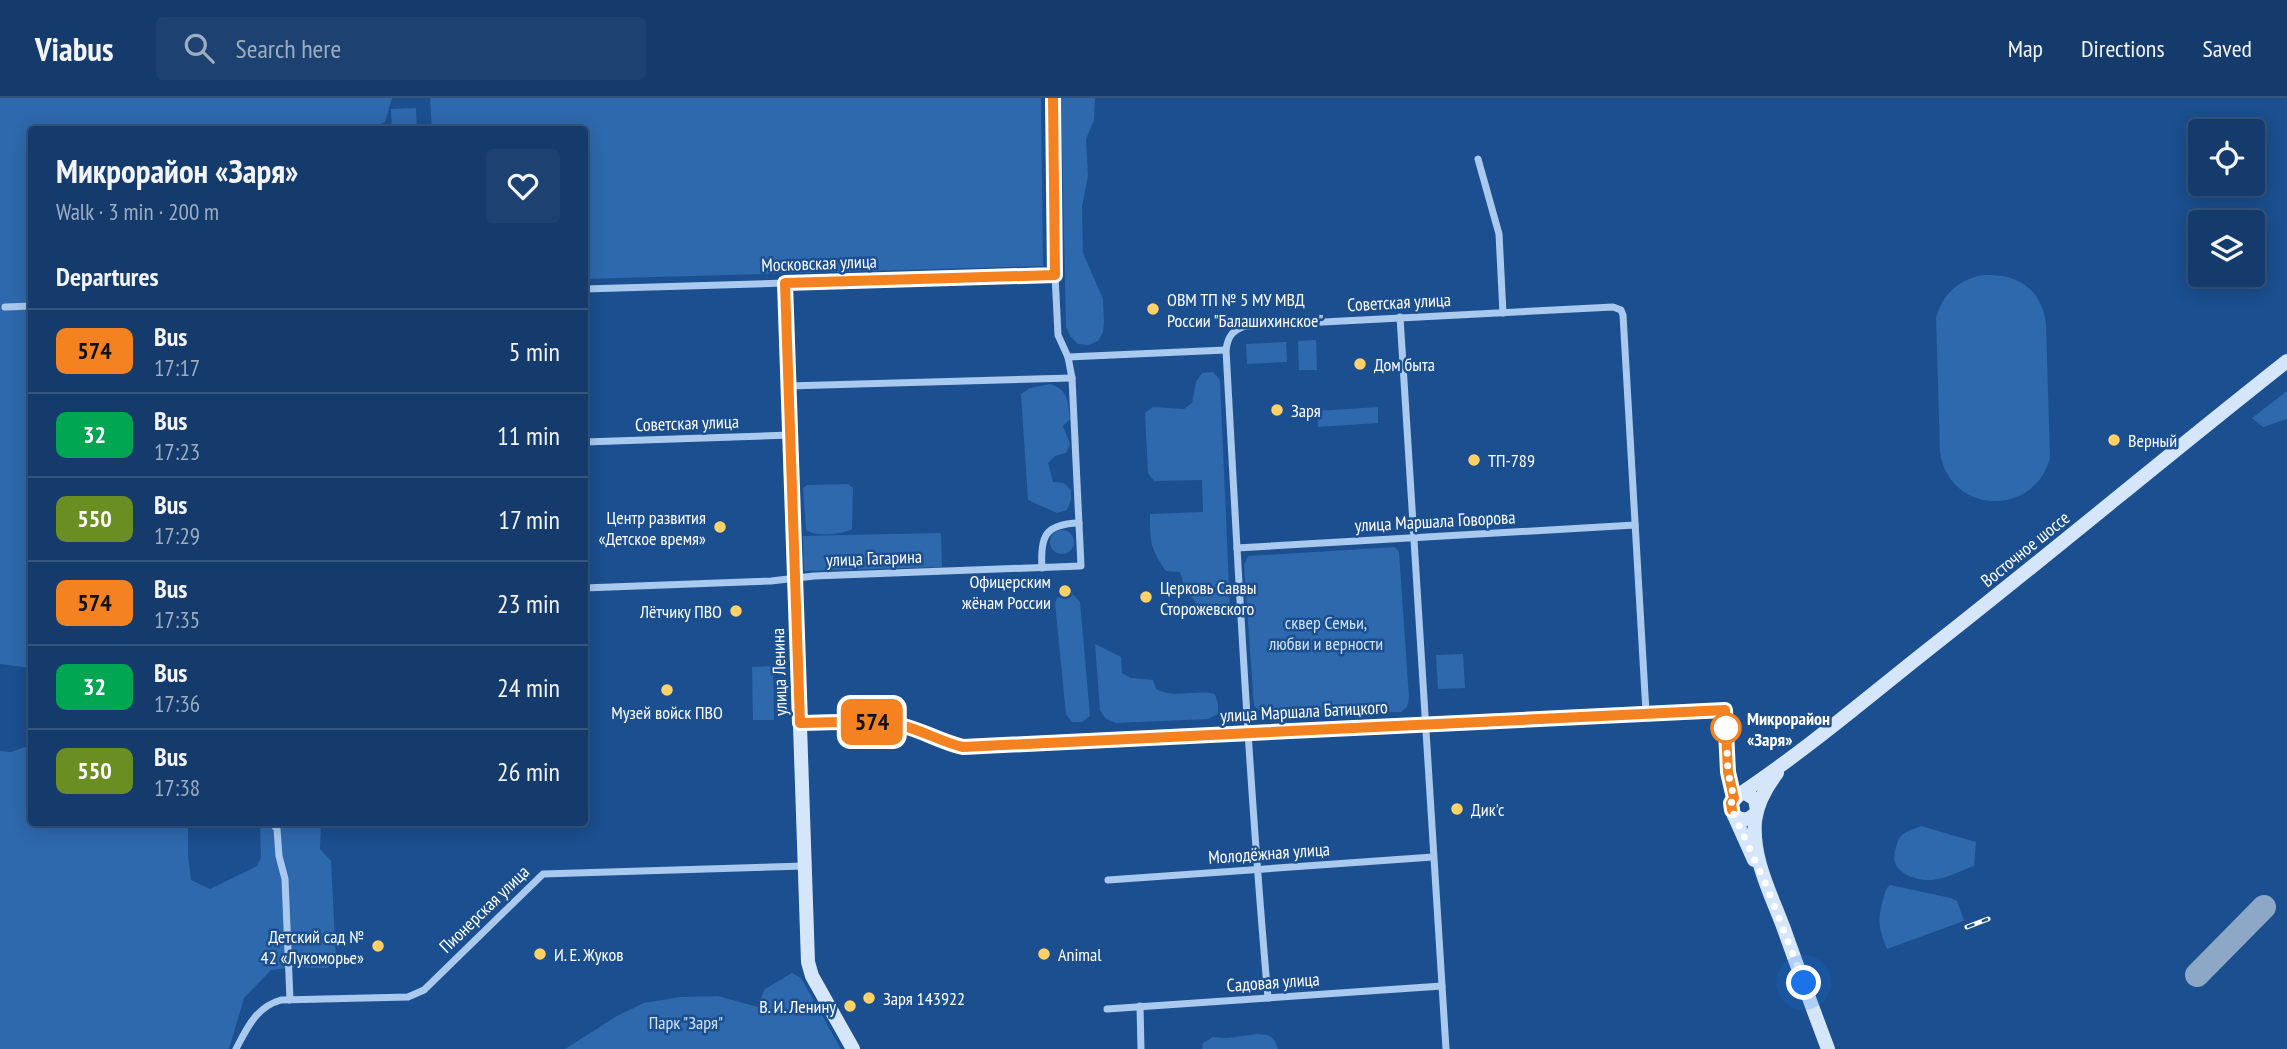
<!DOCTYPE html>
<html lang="en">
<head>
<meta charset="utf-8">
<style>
	:root { --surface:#143b6b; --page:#1d4271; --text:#f1f3f6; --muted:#9dadc1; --line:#33557e }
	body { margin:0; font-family:"PT Sans Narrow",sans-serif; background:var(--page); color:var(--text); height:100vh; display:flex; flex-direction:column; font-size:26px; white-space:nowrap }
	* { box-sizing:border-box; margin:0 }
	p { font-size:23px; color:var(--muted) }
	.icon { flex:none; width:38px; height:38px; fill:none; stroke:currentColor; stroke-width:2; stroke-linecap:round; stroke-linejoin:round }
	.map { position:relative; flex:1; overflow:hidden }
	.panel { position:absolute; left:28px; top:28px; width:560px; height:700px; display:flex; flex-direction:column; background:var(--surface); border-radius:7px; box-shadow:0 4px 18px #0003,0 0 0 2px var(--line) }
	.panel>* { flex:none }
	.badge { padding:0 14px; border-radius:10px; font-size:24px; line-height:46px }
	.tools { position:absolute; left:2188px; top:21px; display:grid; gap:14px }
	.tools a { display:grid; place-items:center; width:77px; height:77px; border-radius:7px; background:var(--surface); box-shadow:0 4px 18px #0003,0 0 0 2px var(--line); font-size:35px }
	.you { position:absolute; width:35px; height:35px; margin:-18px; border:5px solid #fff; border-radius:50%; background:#1a73e8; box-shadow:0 0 0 10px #1a73e833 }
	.map>.badge { position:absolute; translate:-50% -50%; box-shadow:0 0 0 4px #fff }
	h2 { padding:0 28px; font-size:26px; line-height:63px }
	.round { display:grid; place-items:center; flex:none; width:74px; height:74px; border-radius:7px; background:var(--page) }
	.summary { display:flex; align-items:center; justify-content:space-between; height:119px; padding:0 28px }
	h1 { font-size:33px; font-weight:700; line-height:52px }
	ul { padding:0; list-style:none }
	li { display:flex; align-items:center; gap:21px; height:84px; padding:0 28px; border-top:2px solid var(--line) }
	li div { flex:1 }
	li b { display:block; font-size:26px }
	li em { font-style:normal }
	li .badge { min-width:77px; font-weight:700; text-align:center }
	header { display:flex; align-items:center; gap:42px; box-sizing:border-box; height:98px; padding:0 35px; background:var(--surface); border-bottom:2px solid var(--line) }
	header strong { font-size:33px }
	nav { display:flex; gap:38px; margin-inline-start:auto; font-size:24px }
	.search { width:490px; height:63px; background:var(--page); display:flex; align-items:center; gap:18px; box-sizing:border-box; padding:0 24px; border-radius:7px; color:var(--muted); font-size:26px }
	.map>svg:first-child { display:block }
	.green { fill:#2e69ad }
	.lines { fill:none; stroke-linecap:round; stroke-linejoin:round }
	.taxiway { stroke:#8da7c7; stroke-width:24 }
	.street { stroke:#a9c9ee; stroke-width:7 }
	.secondary { stroke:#d6e6fa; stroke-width:14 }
	.rail-casing { stroke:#fff; stroke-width:5 }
	.rail { stroke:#1b4f8f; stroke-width:2.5; stroke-dasharray:8; stroke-linecap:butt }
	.line-casing { stroke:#fff; stroke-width:16 }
	.line { stroke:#f58220; stroke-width:10 }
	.walk { stroke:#fff; stroke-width:7; stroke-dasharray:0 12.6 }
	.poi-dot { fill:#ffd166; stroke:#1b4f8f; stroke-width:2.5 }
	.stop-dot { fill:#fff; stroke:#f58220; stroke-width:3.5 }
	.labels { text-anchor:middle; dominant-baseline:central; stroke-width:5; stroke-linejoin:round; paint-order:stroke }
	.street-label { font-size:18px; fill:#fff; stroke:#1b4f8f }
	.poi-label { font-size:18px; fill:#fff; stroke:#1b4f8f; text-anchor:start }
	.park-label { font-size:18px; fill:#cfe3fa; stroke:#1b4f8f }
	.stop-label { font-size:18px; font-weight:bold; fill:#fff; stroke:#1b4f8f; text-anchor:start }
</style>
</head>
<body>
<header>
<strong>Viabus</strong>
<div class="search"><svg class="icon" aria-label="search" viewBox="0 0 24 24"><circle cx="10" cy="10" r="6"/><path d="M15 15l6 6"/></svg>Search here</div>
<nav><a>Map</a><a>Directions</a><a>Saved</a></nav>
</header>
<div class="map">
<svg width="2287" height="951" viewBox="0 0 2287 951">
	<rect width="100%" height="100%" fill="#1b4f8f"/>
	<g class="green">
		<polygon points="0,0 392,0 385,24 374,29 374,31 32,32 31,570 0,566"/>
		<polygon points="430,0 1041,0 1043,168 585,181 584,32 432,31"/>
		<polygon points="1061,0 1095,0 1094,22 1086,41 1088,78 1082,108 1083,155 1103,201 1104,224 1103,234 1098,243 1088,247 1078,246 1070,238 1066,229"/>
		<polygon points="416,10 417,31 392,31 391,11"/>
		<path d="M1984,177C2018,176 2041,190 2046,226L2050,360C2034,420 1949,417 1940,354L1936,220C1943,195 1959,181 1984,177Z"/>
		<polygon points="1316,242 1317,272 1299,272 1298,243"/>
		<polygon points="1286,244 1287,264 1247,266 1246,246"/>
		<path d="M1213,274L1220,282L1230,511L1201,513L1184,487L1180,474L1166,473C1150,450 1150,444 1150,416L1203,414L1202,382L1154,383L1148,375L1145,315L1153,309L1184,311L1192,305L1196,284L1202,275Z"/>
		<path d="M1050,286C1068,291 1068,304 1070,321L1063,328L1070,346L1066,355L1055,358L1048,365L1053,384L1064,385L1071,392V402L1067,412L1057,415L1028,402L1021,296L1030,290Z"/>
		<polygon points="2287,293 2287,321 2263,329 2252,320"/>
		<polygon points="1378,309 1378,325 1318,329 1317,313"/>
		<path d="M848,386L853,390L852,431C841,437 816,439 806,432L803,390L807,387Z"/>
		<circle cx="1062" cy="444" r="12"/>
		<polygon points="941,435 942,469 804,473 803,438"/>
		<polygon points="1395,449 1399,454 1409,600 1407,609 1401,614 1266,617 1254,608 1244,467 1248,458"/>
		<polygon points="1073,496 1080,504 1090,618 1082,624 1072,624 1066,616 1055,505 1057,500"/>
		<path d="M1095,546L1121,559L1122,575L1131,580L1153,582L1156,591C1174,601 1196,591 1215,596L1218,606V616L1208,621L1116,625L1106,621L1100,612Z"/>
		<polygon points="1463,556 1465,590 1438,591 1436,557"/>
		<polygon points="773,568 774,622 753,622 752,569"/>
		<polygon points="31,647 32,724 188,725 188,757 191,782 210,791 257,768 261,760 260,725 321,725 320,751 331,763 336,862 327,870 295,869 271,872 244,900 229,951 0,951 0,653 11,654"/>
		<path d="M1921,728L1976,744L1974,768C1961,772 1946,781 1932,782C1915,783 1889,774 1895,753C1897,748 1897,742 1901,738C1905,733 1915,731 1921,728Z"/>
		<path d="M1890,787L1951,800L1957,803L1964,823L1887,851C1879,830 1877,824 1883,802C1885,795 1885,791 1890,787Z"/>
		<polygon points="792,875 801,880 841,951 565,951 617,918 644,905 680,899 718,898 765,911 760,902 765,891"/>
		<path d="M1258,936C1271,937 1274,938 1278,951H1202L1203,945L1213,939L1227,940Z"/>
	</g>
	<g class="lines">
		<polyline class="taxiway" points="2197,877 2264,809"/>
		<g class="street">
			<polyline points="1478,61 1499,136 1503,215"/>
			<polyline points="584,191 785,185"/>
			<polyline points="5,209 32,208"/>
			<polyline points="1400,219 1446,951"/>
			<polyline points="1068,259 1226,252"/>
			<polyline points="788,288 1072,280"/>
			<polyline points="584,344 790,337"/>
			<polyline points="1237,450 1635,427"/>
			<path d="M1042,470C1040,438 1045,426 1079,425"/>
			<polyline points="584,490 771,483 814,478 1081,468 1072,280 1068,259 1058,237 1055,177"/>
			<polyline points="271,724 277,731 279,758 285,781 290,902"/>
			<polyline points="1108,782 1433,759"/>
			<path d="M1268,900C1249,684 1238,468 1226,252C1228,238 1232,233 1245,228L1613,209L1621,212L1623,217L1646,614"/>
			<polyline points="1140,908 1141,951"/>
			<polyline points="1107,911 1442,888"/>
			<path d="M236,951C247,930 256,909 281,902L408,899L424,892L543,776L804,768"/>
		</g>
		<g class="secondary">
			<path d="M800,625C833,625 867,621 900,627C922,632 941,644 963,649L1725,612L1728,674L1734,700"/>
			<path d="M1777,675C1767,688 1757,706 1755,723C1752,761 1771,796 1784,831C1798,871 1813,911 1828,951"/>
			<path d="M1740,696L1745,695L1755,701L1757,713C1751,722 1743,724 1734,717L1731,705L1740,696C1803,654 1861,605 1920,558C2044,461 2164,360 2287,263"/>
			<polyline points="1732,713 1754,762"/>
			<polyline points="853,951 812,878 808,864 785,185 1055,177 1053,0"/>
		</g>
		<defs>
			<polyline id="rail" points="1967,829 1988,821"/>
		</defs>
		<use href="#rail" class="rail-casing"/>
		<use href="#rail" class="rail"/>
	</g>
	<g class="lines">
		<defs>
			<path id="line" d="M1053,0L1055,177L785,185L800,625C833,625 867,621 900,627C922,632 941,644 963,649L1725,612L1728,674L1734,700L1731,705L1732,712"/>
		</defs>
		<use href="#line" class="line-casing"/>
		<use href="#line" class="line"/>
		<polyline class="walk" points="1726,630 1728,674 1734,700 1731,705 1732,712 1767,789 1804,885"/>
	</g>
	<g class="poi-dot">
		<circle cx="1153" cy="211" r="7"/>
		<circle cx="1360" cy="266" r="7"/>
		<circle cx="1277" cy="312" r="7"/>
		<circle cx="2114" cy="342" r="7"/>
		<circle cx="1474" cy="362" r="7"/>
		<circle cx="720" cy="429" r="7"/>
		<circle cx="1065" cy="493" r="7"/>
		<circle cx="1146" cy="499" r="7"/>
		<circle cx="736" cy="513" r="7"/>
		<circle cx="667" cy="592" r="7"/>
		<circle cx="1457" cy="711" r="7"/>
		<circle cx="378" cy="848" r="7"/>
		<circle cx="540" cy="856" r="7"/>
		<circle cx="1044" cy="856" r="7"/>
		<circle cx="869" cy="900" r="7"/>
		<circle cx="850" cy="908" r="7"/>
	</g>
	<circle class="stop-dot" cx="1726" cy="630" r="14"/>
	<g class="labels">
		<g class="street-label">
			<text transform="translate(819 165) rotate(-2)">Московская улица</text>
			<text transform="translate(1399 204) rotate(-3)">Советская улица</text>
			<text transform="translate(687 325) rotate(-2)">Советская улица</text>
			<text transform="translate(1435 423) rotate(-3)">улица Маршала Говорова</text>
			<text transform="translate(2025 451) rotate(-39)">Восточное шоссе</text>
			<text transform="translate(874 460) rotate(-2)">улица Гагарина</text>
			<text transform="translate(779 574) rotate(-92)">улица Ленина</text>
			<text transform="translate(1304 613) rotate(-3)">улица Маршала Батицкого</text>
			<text transform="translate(1269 755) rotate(-4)">Молодёжная улица</text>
			<text transform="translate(484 811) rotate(-44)">Пионерская улица</text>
			<text transform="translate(1273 884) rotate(-4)">Садовая улица</text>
		</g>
		<g class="poi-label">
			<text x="1167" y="201">ОВМ ТП № 5 МУ МВД<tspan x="1167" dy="21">России "Балашихинское"</tspan></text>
			<text x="1374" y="266">Дом быта</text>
			<text x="1291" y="312">Заря</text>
			<text x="2128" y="342">Верный</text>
			<text x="1488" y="362">ТП-789</text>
			<text x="706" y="419" text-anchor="end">Центр развития<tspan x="706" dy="21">«Детское время»</tspan></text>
			<text x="1051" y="483" text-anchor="end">Офицерским<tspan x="1051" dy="21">жёнам России</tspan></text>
			<text x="1160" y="489">Церковь Саввы<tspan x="1160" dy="21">Сторожевского</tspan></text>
			<text x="722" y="513" text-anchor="end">Лётчику ПВО</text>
			<text x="667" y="614" text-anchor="middle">Музей войск ПВО</text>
			<text x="1471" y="711">Дик'с</text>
			<text x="364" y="838" text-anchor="end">Детский сад №<tspan x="364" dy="21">42 «Лукоморье»</tspan></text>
			<text x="554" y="856">И. Е. Жуков</text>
			<text x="1058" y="856">Animal</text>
			<text x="883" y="900">Заря 143922</text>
			<text x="836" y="908" text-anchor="end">В. И. Ленину</text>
		</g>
		<g class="park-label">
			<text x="1326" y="524">сквер Семьи,<tspan x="1326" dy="21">любви и верности</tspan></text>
			<text x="686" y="924">Парк "Заря"</text>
		</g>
		<g class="stop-label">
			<text x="1747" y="620">Микрорайон<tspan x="1747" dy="21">«Заря»</tspan></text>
		</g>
	</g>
</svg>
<div class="tools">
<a><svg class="icon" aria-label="locate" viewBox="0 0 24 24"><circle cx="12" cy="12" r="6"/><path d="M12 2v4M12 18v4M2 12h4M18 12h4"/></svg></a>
<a><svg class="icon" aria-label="layers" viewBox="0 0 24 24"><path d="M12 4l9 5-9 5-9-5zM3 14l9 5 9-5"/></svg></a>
</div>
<div class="you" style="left:1804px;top:885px"></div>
<b class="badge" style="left:872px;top:624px;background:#f58220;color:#111">574</b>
<section class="panel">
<div class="summary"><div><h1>Микрорайон «Заря»</h1><p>Walk · 3 min · 200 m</p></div><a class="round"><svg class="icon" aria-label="heart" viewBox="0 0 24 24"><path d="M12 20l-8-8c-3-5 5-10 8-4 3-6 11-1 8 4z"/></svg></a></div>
<h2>Departures</h2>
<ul>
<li><span class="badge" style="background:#f58220;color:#111">574</span><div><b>Bus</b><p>17:17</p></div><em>5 min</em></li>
<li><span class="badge" style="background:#00a651;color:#fff">32</span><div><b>Bus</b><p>17:23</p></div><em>11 min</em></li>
<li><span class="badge" style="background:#6b8e23;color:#fff">550</span><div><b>Bus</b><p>17:29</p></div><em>17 min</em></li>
<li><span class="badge" style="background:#f58220;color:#111">574</span><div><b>Bus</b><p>17:35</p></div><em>23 min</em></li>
<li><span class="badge" style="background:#00a651;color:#fff">32</span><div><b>Bus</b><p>17:36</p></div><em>24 min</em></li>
<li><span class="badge" style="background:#6b8e23;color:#fff">550</span><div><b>Bus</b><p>17:38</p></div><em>26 min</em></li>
</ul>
</section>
</div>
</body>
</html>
